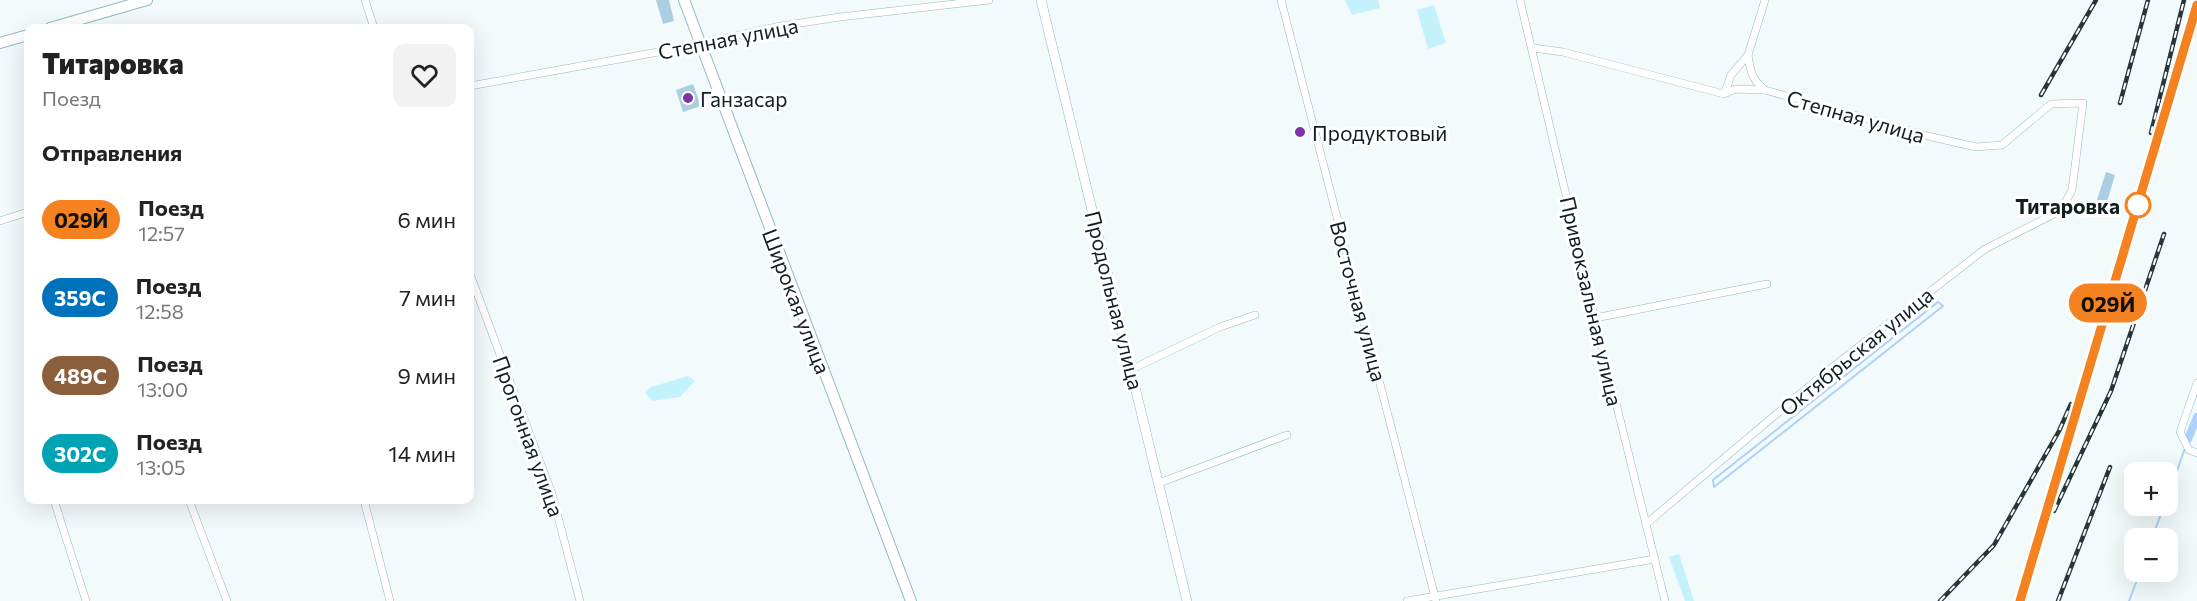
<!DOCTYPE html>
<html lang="ru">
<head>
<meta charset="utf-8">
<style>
	:root { --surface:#fff; --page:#f2f2f2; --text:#222; --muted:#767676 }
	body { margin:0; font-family:Commissioner,sans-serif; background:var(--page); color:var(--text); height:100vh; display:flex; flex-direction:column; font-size:22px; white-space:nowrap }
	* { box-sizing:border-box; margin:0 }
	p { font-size:20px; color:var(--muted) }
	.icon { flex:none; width:33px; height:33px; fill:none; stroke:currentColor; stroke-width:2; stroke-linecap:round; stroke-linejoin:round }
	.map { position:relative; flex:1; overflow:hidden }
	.drawer { position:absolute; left:24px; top:24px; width:450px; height:480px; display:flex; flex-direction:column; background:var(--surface); border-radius:12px; box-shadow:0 6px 24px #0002 }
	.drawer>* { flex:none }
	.badge { padding:0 12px; border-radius:20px; font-size:21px; line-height:39px }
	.tools { position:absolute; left:2124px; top:462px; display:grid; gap:12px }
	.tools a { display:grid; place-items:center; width:54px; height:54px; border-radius:12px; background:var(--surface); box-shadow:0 6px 24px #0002; font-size:30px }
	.map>.badge { position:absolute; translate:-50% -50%; box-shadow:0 0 0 3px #fff }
	h2 { padding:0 18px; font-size:22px; line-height:54px }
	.round { display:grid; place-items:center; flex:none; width:63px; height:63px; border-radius:12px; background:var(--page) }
	.headline { display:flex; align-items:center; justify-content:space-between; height:102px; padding:0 18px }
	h1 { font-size:28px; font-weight:800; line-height:45px }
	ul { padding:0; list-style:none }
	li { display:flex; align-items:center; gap:18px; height:78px; padding:0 18px }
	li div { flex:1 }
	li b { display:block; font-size:22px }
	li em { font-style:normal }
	li .badge { min-width:66px; font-weight:700; text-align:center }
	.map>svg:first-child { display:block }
	.green { fill:#c4f2fc }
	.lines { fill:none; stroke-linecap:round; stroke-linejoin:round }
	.stream { stroke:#add1fb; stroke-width:2 }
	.canal { stroke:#add1fb; stroke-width:8 }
	.building { fill:#accee2 }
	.minor-casing { stroke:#92bac3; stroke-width:8 }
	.tertiary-casing { stroke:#92bac3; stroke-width:10 }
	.secondary-casing { stroke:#92bac3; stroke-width:12 }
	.primary-casing { stroke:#92bac3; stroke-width:12 }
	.minor { stroke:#fff; stroke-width:7 }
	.tertiary { stroke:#fff; stroke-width:9 }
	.secondary { stroke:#fff; stroke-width:10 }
	.primary { stroke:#fff; stroke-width:10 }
	.rail-casing { stroke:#273639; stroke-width:4.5 }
	.rail { stroke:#fff; stroke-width:2; stroke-dasharray:7; stroke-linecap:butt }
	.line-casing { stroke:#fff; stroke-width:14 }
	.line { stroke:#f58220; stroke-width:9 }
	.poi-dot { fill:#7d34a6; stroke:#fff; stroke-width:2 }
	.stop-dot { fill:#fff; stroke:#f58220; stroke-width:3 }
	.labels { text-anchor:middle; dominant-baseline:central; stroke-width:6; stroke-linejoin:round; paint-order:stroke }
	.street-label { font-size:21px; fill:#0f1f22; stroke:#fff }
	.poi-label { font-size:21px; fill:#0f1f22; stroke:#fff; text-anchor:start }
	.stop-label { font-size:21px; font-weight:bold; fill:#0f1f22; stroke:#fff; text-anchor:end }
</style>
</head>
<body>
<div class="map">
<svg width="2197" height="601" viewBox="0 0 2197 601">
	<rect width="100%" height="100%" fill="#f2fafc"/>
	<g class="green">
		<polygon points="1345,0 1378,0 1380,8 1352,15"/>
		<polygon points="1434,5 1446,43 1428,49 1417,10"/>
		<polygon points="688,376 695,381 680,397 652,401 645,393 651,387"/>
		<polygon points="1679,554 1694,601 1685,601 1669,557"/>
	</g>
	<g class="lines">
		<g class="stream">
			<polygon points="1938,302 1943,306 1714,487 1713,480"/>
			<polyline points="2168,496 2185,448"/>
			<polyline points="2152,538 2164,506"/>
			<polyline points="2129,601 2140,572"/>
		</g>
		<polyline class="canal" points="2188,439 2197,417"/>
	</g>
	<g class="building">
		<polygon points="656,0 669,0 674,21 663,24"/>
		<polygon points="693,84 701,106 683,112 676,90"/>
		<polygon points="2106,172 2115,175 2104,212 2094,209"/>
	</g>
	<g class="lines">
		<defs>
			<g id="minor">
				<polyline points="365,0 374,28"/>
				<polyline points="1281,0 1436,601"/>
				<polyline points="1520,0 1595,318 1665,601"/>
				<polyline points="1533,48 1563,52 1724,94 1735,89 1765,90 1932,137 1976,147 2002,145 2051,104 2083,103 2072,190 2064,205 2054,214 1985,249 1825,373 1646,524"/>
				<path d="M1748,55C1750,70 1752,80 1765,90"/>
				<polyline points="470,86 675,49 781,26 840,17 989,0"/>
				<polyline points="1725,92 1731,75 1748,55 1765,0"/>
				<polyline points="0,221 28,212"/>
				<polyline points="470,274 552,494 580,601"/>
				<polyline points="1595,318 1767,284"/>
				<polyline points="1132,369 1220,327 1255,315"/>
				<polyline points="2197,383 2180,432 2189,450 2197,453"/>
				<polyline points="1159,483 1287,435"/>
				<polyline points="54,500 86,601"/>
				<polyline points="189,500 227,601"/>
				<polyline points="364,500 390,601"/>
				<polyline points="1407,601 1655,559"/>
			</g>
			<polyline id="tertiary" points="1041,0 1187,601"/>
			<g id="secondary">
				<polyline points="50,28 147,0"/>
				<polyline points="0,43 28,35"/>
			</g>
			<polyline id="primary" points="684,0 911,601"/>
		</defs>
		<use href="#minor" class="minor-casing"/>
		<use href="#tertiary" class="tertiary-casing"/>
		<use href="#secondary" class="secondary-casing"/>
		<use href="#primary" class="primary-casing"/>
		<use href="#minor" class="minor"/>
		<use href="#tertiary" class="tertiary"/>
		<use href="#secondary" class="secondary"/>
		<use href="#primary" class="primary"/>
		<defs>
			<g id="rail">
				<polyline points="2041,95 2096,0"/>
				<polyline points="2120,103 2148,0"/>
				<polyline points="2151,133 2184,0"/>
				<polyline points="2054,511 2111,391 2164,234"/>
				<polyline points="1940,601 1994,545 2059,431 2071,404"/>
				<polyline points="2020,601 2197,5"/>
				<polyline points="2058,601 2110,467"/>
			</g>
		</defs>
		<use href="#rail" class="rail-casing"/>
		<use href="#rail" class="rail"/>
	</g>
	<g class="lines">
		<defs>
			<polyline id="line" points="2020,601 2197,5"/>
		</defs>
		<use href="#line" class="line-casing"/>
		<use href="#line" class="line"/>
	</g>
	<g class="poi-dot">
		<circle cx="688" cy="98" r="6"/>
		<circle cx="1300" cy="132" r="6"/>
	</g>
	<circle class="stop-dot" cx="2138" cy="205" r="12"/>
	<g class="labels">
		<g class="street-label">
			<text transform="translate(728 38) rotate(-11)">Степная улица</text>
			<text transform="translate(1856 116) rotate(16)">Степная улица</text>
			<text transform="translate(1115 300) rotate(76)">Продольная улица</text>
			<text transform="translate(797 301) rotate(69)">Широкая улица</text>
			<text transform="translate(1359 301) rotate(75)">Восточная улица</text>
			<text transform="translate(1592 301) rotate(77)">Привокзальная улица</text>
			<text transform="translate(1856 351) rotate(-39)">Октябрьская улица</text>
			<text transform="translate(529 436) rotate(70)">Прогонная улица</text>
		</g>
		<g class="poi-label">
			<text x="700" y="98">Ганзасар</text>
			<text x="1312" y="132">Продуктовый</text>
		</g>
		<g class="stop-label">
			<text x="2120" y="205">Титаровка</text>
		</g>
	</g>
</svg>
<div class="tools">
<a>+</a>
<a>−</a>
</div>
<b class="badge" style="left:2108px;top:303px;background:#f58220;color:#111">029Й</b>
<section class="drawer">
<div class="headline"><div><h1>Титаровка</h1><p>Поезд</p></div><a class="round"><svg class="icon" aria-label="heart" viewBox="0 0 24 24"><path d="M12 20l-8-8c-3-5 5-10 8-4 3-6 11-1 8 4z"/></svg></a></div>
<h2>Отправления</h2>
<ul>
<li><span class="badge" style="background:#f58220;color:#111">029Й</span><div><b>Поезд</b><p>12:57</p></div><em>6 мин</em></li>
<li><span class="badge" style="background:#0072bc;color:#fff">359С</span><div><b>Поезд</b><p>12:58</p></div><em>7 мин</em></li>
<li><span class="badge" style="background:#8b5e3c;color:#fff">489С</span><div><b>Поезд</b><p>13:00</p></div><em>9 мин</em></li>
<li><span class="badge" style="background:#00a3b4;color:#fff">302С</span><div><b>Поезд</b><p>13:05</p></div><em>14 мин</em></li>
</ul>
</section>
</div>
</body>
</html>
